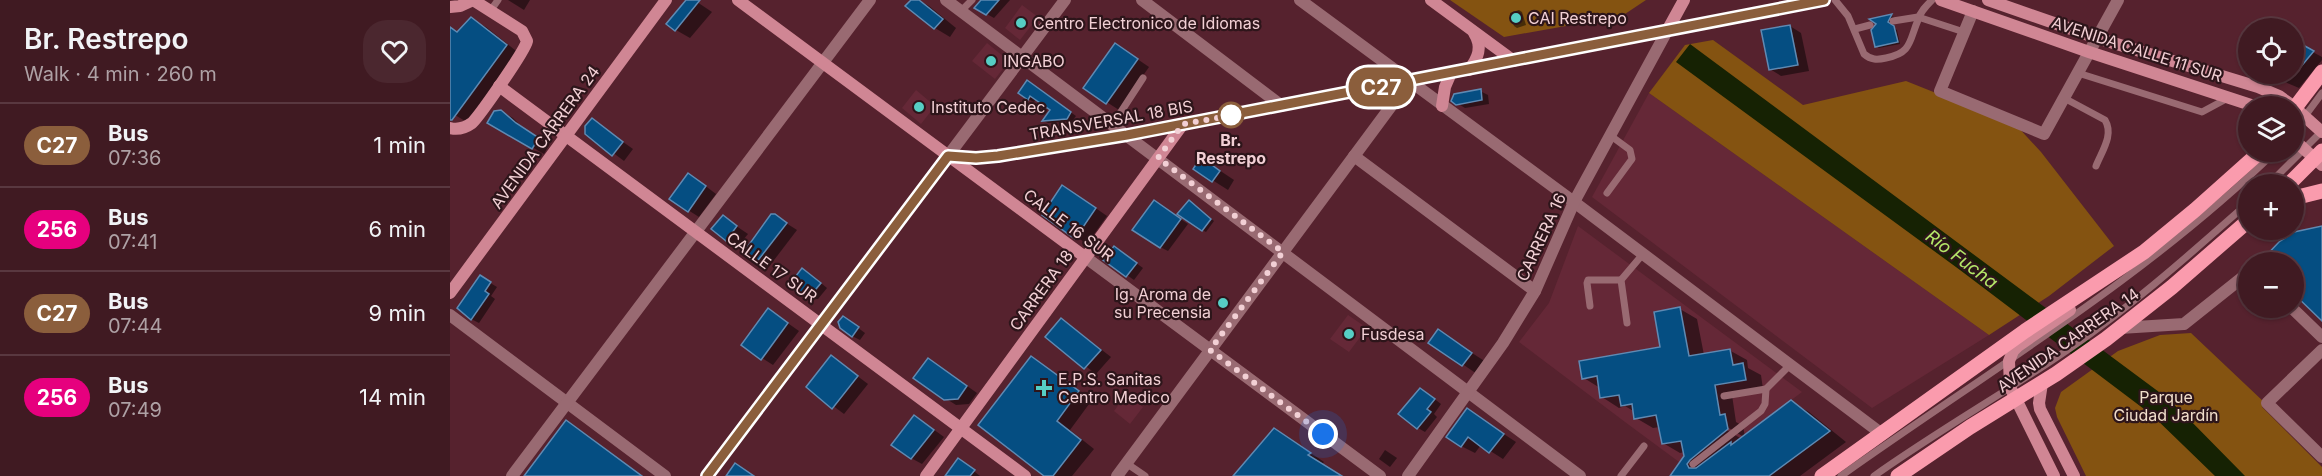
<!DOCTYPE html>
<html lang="en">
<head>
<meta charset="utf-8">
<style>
	:root { --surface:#401a22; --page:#4b272f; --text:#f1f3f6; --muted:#aea1a5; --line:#593840 }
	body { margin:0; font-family:Inter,sans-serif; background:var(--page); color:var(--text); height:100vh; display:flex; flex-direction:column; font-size:22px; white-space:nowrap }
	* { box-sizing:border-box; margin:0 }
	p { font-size:20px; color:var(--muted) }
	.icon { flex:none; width:33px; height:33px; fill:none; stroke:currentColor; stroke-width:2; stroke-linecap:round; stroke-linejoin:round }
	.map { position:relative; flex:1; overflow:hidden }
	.panel { display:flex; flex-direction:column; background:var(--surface); width:450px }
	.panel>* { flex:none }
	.badge { padding:0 12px; border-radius:20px; font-size:21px; line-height:39px }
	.controls { position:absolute; left:1788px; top:18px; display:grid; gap:12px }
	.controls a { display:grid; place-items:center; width:66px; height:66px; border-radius:50%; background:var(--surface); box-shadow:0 2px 4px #0004,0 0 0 2px var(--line); font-size:30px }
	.you { position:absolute; width:30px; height:30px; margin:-15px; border:4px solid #fff; border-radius:50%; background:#1a73e8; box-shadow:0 0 0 9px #1a73e833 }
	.map>.badge { position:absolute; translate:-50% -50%; box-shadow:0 0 0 3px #fff }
	.round { display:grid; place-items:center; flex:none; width:63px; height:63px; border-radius:24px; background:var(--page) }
	.headline { display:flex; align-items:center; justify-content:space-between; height:102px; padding:0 24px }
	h1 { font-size:28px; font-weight:600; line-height:45px }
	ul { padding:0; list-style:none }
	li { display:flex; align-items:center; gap:18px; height:84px; padding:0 24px; border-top:2px solid var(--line) }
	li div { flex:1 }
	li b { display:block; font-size:22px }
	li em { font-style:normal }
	li .badge { min-width:66px; font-weight:700; text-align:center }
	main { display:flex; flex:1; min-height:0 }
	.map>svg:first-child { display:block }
	.built { fill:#652837 }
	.green { fill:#845311 }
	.water { fill:#162203 }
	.shadow { fill:#0007; fill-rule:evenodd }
	.building { fill:#054e82; stroke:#5f8ab3; stroke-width:1.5 }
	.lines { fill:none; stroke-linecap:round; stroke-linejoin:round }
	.lane { stroke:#996a72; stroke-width:7 }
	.street { stroke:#996a72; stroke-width:12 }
	.secondary { stroke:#d08694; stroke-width:12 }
	.primary { stroke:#fa9bad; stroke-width:15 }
	.line-casing { stroke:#fff; stroke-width:14 }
	.line { stroke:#8b5e3c; stroke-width:9 }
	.walk { stroke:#f2d0d5; stroke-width:6; stroke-dasharray:0 10.8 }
	.poi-dot { fill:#56cec4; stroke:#2d151a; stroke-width:2 }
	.stop-dot { fill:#fff; stroke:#8b5e3c; stroke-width:3 }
	.labels { text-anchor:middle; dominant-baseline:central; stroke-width:4.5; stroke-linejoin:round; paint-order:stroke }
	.poi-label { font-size:16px; fill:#f2d0d5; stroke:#2d151a; text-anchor:start }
	.street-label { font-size:16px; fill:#f2d0d5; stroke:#2d151a }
	.stop-label { font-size:16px; font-weight:bold; fill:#f2d0d5; stroke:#2d151a }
	.park-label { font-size:16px; fill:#f1decb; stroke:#2d151a }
	.water-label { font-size:18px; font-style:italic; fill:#b4e668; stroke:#2d151a }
</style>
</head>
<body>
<main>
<section class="panel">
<div class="headline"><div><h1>Br. Restrepo</h1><p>Walk · 4 min · 260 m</p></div><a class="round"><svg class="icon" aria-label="heart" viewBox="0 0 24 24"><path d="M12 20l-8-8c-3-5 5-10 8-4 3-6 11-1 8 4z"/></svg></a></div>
<ul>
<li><span class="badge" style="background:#8b5e3c;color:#fff">C27</span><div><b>Bus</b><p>07:36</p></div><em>1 min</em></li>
<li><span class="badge" style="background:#e6007e;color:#fff">256</span><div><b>Bus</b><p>07:41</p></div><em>6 min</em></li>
<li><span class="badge" style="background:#8b5e3c;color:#fff">C27</span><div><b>Bus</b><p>07:44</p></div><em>9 min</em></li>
<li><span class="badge" style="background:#e6007e;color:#fff">256</span><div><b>Bus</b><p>07:49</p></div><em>14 min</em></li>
</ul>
</section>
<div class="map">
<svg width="1872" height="476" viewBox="0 0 1872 476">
	<rect width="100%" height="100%" fill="#56222e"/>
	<g class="built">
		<polygon points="572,5 588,17 570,40 555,28"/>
		<polygon points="537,43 559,61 545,79 522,61"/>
		<polygon points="466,90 485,106 471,124 452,108"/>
		<polygon points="1199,93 1539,335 1422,408 1142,197"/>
		<polygon points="1128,226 1352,392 1244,473 1175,422 1069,342 1099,303"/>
		<polygon points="898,315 917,328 899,352 880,339"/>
		<polygon points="676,395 693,407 680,424 664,411"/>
	</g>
	<g class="green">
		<polygon points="1000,0 1196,0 1172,16 1054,37"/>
		<polygon points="1263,40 1353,105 1456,81 1566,125 1591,152 1664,246 1599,296 1539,335 1199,93 1235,45"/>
		<polygon points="1741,333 1815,403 1812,407 1872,467 1872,476 1636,476 1607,417 1605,408 1611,392 1668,351 1710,335"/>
	</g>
	<polygon class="water" points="1240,44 1709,392 1731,411 1795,476 1765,476 1702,415 1510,270 1226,62"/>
	<g class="shadow">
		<polygon points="58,0 80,0 74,10"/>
		<polygon points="238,0 244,0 262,12 240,38 226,30"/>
		<polygon points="463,0 468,0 479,6 506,28 500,37 485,28 458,6"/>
		<polygon points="533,0 560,0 544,18 526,8"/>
		<polygon points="1069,10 1072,12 1076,25 1067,28 1064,26 1060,13"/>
		<polygon points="1441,16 1444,17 1440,26 1447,30 1450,44 1429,48 1426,46 1428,24 1422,20"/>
		<polygon points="21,19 36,27 70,54 20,124 0,112 0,28 8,33"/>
		<polygon points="1340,26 1351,33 1359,71 1331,76 1320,69"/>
		<polygon points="1844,42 1872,57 1872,60 1849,88 1816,74 1844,74"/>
		<polygon points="677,52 699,67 669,110 635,88"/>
		<polygon points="582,85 626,116 622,121 598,123 594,121 602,109 586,98 584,102 578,99"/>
		<polygon points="1030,91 1038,95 1039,104 1015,108 1007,103"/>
		<polygon points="51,111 63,118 77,132 99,145 94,154 39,122"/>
		<polygon points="142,120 183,149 174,161 137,133"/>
		<polygon points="766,168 784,180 778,190 745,169"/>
		<polygon points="249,181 266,194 249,217 238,210"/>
		<polygon points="624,193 657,216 637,244 594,214"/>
		<polygon points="742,204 764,221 756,232 752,230"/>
		<polygon points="711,206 738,224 718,251 710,247"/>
		<polygon points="325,216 347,230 318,268 307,262"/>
		<polygon points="273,217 298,234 288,246 277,239"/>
		<polygon points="1872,228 1872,318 1844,292 1844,262 1814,262 1830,244"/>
		<polygon points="671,252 693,268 684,280 655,260"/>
		<polygon points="360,274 377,288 368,299 361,299 353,294"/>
		<polygon points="37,281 47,287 41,296 45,299 29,323 21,319"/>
		<path d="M1230,309L1247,319L1254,355L1279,350L1297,360L1298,368L1311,375L1313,389L1282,395L1286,422L1293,426L1295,437L1341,402L1359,412L1396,442L1350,476H1222L1236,456L1235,452L1230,453L1213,443L1210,427L1203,428L1186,418L1185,412L1175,406L1169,408L1152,397L1150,388L1134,378L1212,348ZM1272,424L1294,437L1292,439L1271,427Z"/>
		<polygon points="319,310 349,331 323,365 312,358"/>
		<polygon points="612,319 661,357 646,374 597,337"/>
		<polygon points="400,322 415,333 410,340 402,336"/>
		<polygon points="988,331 1036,362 1027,374 980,342"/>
		<polygon points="382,357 418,384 394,414 358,387"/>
		<polygon points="581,358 642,400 620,430 644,449 622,476 596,476"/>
		<polygon points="489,366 527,393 519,404 506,405 495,398"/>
		<polygon points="978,394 991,404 984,414 987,417 975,432 968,428"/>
		<polygon points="1017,410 1066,442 1053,459 1031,445 1025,453 1011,446"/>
		<polygon points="465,416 494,437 472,464 461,458"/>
		<polygon points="117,422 131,431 192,476 76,476"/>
		<polygon points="839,438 874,462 861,476 785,476"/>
		<polygon points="935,450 947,458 940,467 929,459"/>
		<polygon points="515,464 530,476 500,476"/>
	</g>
	<g class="building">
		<polygon points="236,0 250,0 225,31 216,24"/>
		<polygon points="461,0 469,0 493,19 484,29 455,6"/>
		<polygon points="531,0 549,0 536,15 524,8"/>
		<polygon points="1442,14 1438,22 1444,26 1448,42 1425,47 1421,30 1426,24 1419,19"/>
		<polygon points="21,17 57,45 2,120 0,120 0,27 7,32"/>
		<polygon points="1340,25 1348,65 1319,70 1311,30"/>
		<polygon points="1844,40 1864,51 1844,75"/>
		<polygon points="665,43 688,59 656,104 633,88"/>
		<polygon points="577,80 621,112 617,119 592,121 600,110 580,96 578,100 568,93"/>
		<polygon points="1031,89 1032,100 1006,105 1001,101 1004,94"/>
		<polygon points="51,110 66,123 89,138 82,149 37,123 44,111"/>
		<polygon points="142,118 173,142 162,156 135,134 135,126"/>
		<polygon points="751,157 770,171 762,182 743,169"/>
		<polygon points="238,173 256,186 238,212 219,199"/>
		<polygon points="612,185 646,208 625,239 592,215"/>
		<polygon points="704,200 731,219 710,248 682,230"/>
		<polygon points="739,200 761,219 752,231 727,214"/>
		<polygon points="321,214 325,214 337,223 306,263 293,253"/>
		<polygon points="273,215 287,226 276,241 261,229"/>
		<polygon points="1872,226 1872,321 1844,294 1844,262 1810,262 1829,242 1844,232"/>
		<polygon points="664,246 687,263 676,277 653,260"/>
		<polygon points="352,268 371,283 361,295 352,295 339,285"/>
		<polygon points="30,275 41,282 35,291 39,294 21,320 7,308"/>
		<polygon points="1230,307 1239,356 1280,349 1283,365 1293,363 1296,380 1265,385 1270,415 1275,414 1278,429 1240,460 1237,464 1239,468 1246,468 1281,442 1281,445 1341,400 1380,431 1319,476 1220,476 1234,456 1231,441 1212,444 1206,415 1184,419 1182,404 1171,406 1169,395 1150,398 1147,376 1132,379 1129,361 1210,347 1204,312"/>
		<polygon points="318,308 338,323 311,360 291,345"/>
		<polygon points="393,316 409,327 402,337 390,328 388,322"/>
		<polygon points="611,318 651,350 634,369 595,337"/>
		<polygon points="988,329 1022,353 1012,366 978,343"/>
		<polygon points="381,355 408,376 382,409 356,387"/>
		<polygon points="581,356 629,391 607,421 631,440 603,476 594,476 528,425"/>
		<polygon points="478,358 517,386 508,399 494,400 463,378"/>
		<polygon points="970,388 985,399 977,409 981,412 967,429 948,414"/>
		<polygon points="1017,408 1054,434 1039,453 1018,437 1011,447 996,437"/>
		<polygon points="464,415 484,430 461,459 441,445"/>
		<polygon points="116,420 192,476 74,476"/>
		<polygon points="824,428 861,453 858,455 892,476 783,476"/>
		<polygon points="508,458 525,470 520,476 495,476"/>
		<polygon points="285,463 304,476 276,476"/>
	</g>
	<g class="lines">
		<g class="lane">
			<path d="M1385,0L1398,16L1414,54C1421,60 1427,60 1436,58C1462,53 1459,41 1468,20C1470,12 1476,6 1482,0"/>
			<polyline points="41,10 48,0"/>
			<polyline points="511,11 522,0"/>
			<polyline points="1443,21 1468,17 1514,32"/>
			<polyline points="1405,29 1420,25"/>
			<polyline points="1628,73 1752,112 1778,98"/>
			<path d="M1614,98L1655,120C1664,135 1652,151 1646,166"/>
			<polyline points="663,124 693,78"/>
			<polyline points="1844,131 1872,93"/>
			<polyline points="1819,184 1872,131"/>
			<polyline points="1157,193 1182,159 1180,150 1161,136"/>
			<polyline points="1140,306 1137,283 1138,280 1171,280"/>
			<polyline points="1177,323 1171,280 1193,254"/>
			<polyline points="1274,396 1316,389 1341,364"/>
			<polyline points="676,463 695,476"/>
			<polyline points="1243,464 1311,411 1315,404 1316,389"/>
			<polyline points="1171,476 1194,446"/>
			<path d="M1391,476C1539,371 1695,278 1825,152"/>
			<path d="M1424,476C1483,434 1546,398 1607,357C1675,312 1737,257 1798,203"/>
		</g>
		<g class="street">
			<polyline points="496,0 1130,476"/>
			<polyline points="692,0 832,106"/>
			<polyline points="850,0 1124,202 1432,434"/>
			<polyline points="1523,11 1490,91 1594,134 1668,0"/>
			<polyline points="498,156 615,0"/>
			<polyline points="904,156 1085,291"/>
			<polyline points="635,257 930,476"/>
			<polyline points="1842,308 1872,337"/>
			<polyline points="0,315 215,476"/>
			<polyline points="1670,328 1734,324 1798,273"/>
			<polyline points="1872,350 1817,403 1872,457"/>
			<polyline points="62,476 420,0"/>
			<polyline points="667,476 959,82"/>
			<polyline points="958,476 1053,343 1085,291 1124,202 1217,31"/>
		</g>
		<g class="secondary">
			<polyline points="288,0 635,257"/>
			<polyline points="981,0 1064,61"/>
			<polyline points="1491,0 1639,52 1804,106"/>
			<polyline points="1538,0 1647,38 1808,87 1829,96 1843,106"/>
			<polyline points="0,7 10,6 23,0"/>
			<polyline points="1217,31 1234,0"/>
			<path d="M1019,70C1028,58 1033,47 1024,33"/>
			<polyline points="49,86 575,476"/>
			<polyline points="992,106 995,87 1001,73"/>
			<polyline points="1844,107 1872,132"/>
			<path d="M0,128C8,130 15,128 22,123C30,115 75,51 77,41L72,31L23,0"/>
			<polyline points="1844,140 1872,165"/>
			<polyline points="0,293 216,0"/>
			<polyline points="1592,383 1589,403 1590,409 1624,476"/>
			<polyline points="257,476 498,156 526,158 548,156 677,135 1374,0"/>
			<polyline points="476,476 733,124"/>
			<polyline points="1604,476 1560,387 1559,361 1563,351 1568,346 1620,310"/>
		</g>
		<g class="primary">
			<polyline points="1844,109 1872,72"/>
			<polyline points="1839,184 1872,151"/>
			<polyline points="1844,198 1872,191"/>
			<polyline points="1372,476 1575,331 1694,252 1745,210 1810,152"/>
			<polyline points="1448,476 1520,427 1606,374 1656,339 1722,287 1798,221"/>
		</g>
	</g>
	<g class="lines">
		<defs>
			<polyline id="line" points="257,476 498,156 526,158 548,156 677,135 1374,0"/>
		</defs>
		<use href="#line" class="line-casing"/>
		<use href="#line" class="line"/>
		<polyline class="walk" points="781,115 790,114 733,124 708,158 833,252 760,350 873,434"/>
	</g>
	<g class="poi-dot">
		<circle cx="1066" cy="18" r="6"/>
		<circle cx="571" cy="23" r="6"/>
		<circle cx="541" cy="61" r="6"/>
		<circle cx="469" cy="107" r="6"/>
		<circle cx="773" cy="303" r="6"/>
		<circle cx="899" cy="334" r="6"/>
		<path d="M591 379h6v6h6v6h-6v6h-6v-6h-6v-6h6z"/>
	</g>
	<circle class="stop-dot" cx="781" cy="115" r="12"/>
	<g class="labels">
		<g class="poi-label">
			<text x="1078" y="18">CAI Restrepo</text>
			<text x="583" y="23">Centro Electronico de Idiomas</text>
			<text x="553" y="61">INGABO</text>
			<text x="481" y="107">Instituto Cedec</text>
			<text x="761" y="294" text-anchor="end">Ig. Aroma de<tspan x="761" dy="18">su Precensia</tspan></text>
			<text x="911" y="334">Fusdesa</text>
			<text x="608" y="379">E.P.S. Sanitas<tspan x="608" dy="18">Centro Medico</tspan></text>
		</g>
		<g class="street-label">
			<text transform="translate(1687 49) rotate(18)">AVENIDA CALLE 11 SUR</text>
			<text transform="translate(661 120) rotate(-10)">TRANSVERSAL 18 BIS</text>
			<text transform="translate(95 137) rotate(-54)">AVENIDA CARRERA 24</text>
			<text transform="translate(619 225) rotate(37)">CALLE 16 SUR</text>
			<text transform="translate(1091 237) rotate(-65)">CARRERA 16</text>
			<text transform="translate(322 267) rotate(36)">CALLE 17 SUR</text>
			<text transform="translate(591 290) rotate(-54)">CARRERA 18</text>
			<text transform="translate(1618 340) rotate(-35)">AVENIDA CARRERA 14</text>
		</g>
		<g class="stop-label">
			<text x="781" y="140">Br.<tspan x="781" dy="18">Restrepo</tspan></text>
		</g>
		<g class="park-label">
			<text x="1716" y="397">Parque<tspan x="1716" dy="18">Ciudad Jardín</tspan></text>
		</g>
		<g class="water-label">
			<text transform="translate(1512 259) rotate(37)">Río Fucha</text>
		</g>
	</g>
</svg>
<div class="controls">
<a><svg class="icon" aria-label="locate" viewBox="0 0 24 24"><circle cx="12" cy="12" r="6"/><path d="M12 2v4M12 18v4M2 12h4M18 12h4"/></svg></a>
<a><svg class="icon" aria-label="layers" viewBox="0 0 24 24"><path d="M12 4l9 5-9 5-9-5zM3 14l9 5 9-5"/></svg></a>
<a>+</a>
<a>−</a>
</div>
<div class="you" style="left:873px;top:434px"></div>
<b class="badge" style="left:931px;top:87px;background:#8b5e3c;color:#fff">C27</b>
</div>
</main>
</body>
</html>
